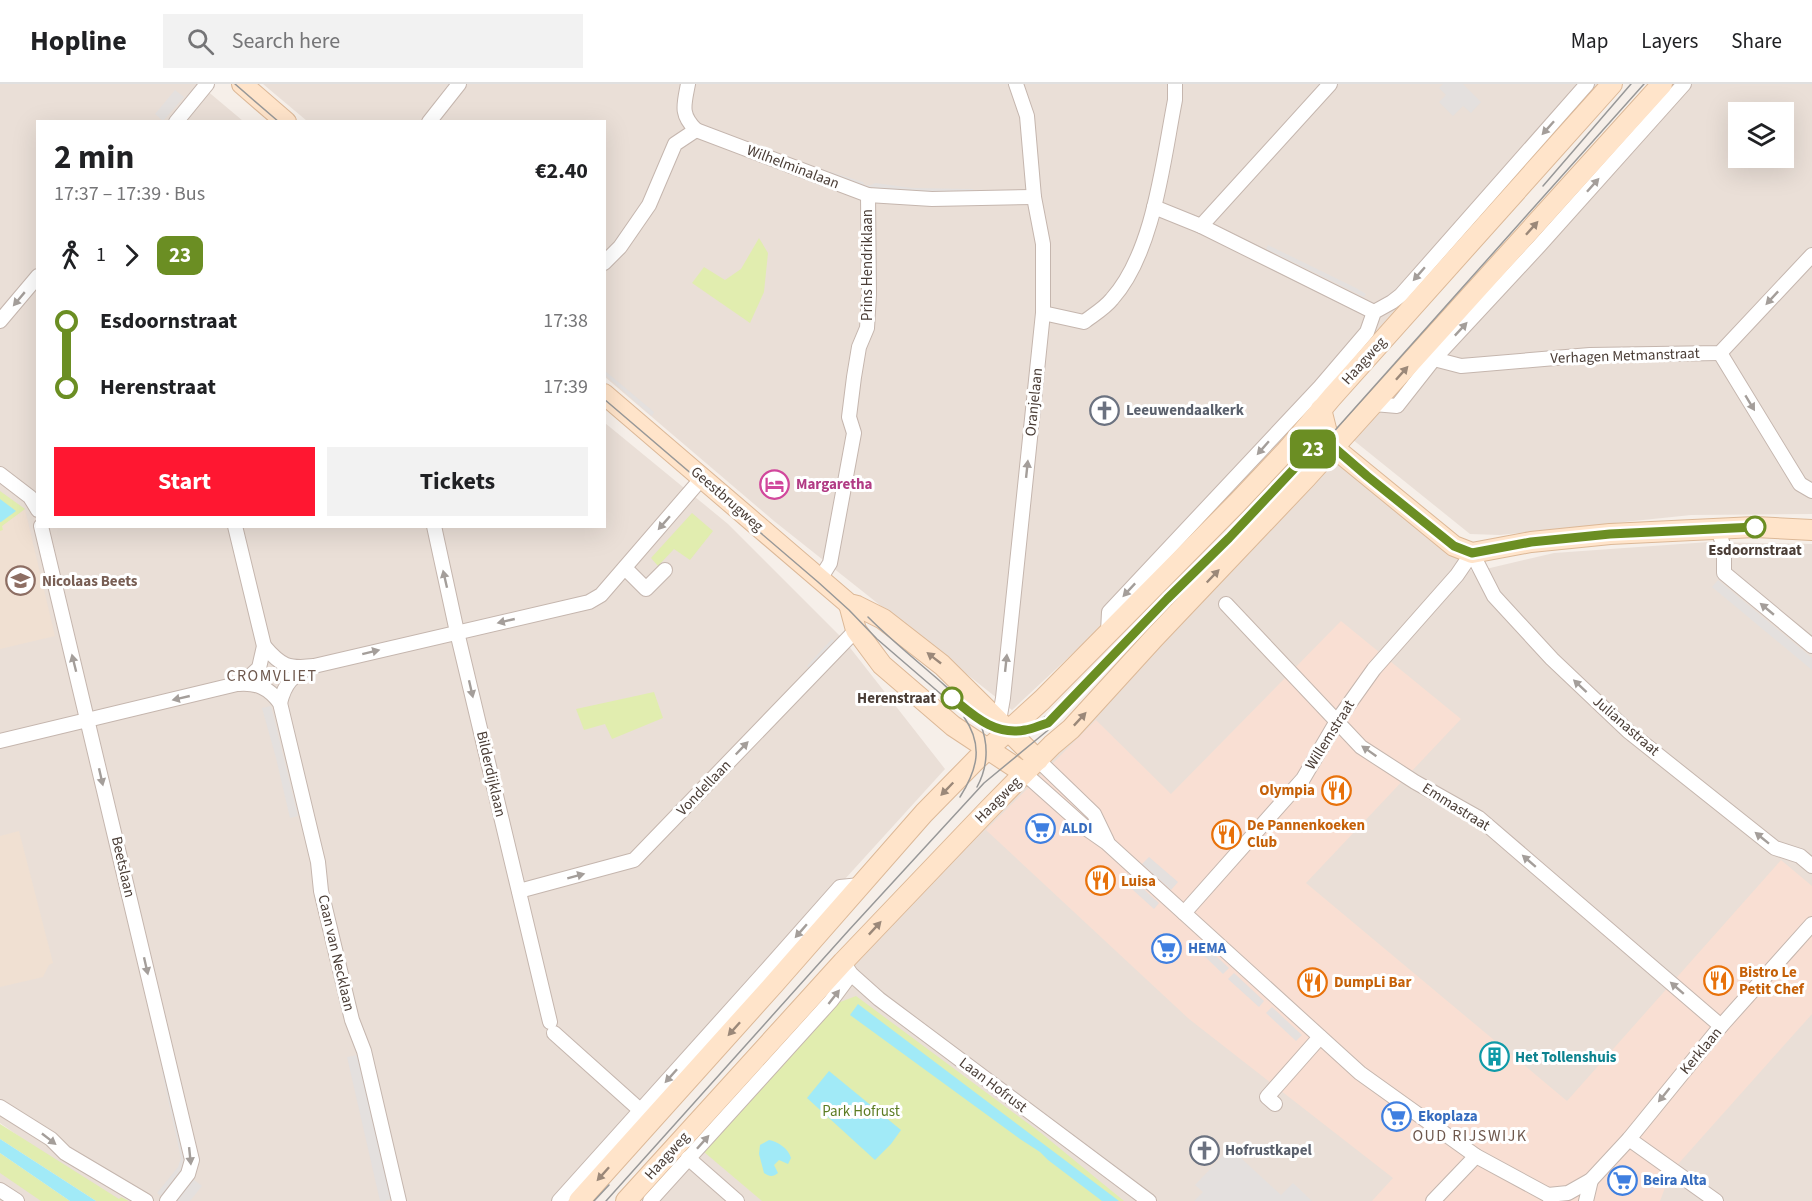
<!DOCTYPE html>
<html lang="en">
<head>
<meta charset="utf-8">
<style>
	:root { --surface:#fff; --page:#f2f2f2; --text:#202124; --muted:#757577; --line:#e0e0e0; --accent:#ff1731 }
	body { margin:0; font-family:"Source Sans 3",sans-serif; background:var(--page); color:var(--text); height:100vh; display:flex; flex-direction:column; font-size:22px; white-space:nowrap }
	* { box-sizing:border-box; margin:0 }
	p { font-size:20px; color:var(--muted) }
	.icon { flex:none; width:33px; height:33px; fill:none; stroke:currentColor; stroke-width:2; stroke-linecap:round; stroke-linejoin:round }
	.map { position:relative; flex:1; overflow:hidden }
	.panel { position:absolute; left:36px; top:36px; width:570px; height:408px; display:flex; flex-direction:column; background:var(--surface); border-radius:0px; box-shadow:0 6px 24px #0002 }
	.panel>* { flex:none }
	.badge { padding:0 12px; border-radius:9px; font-size:21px; line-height:39px }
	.tools { position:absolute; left:1728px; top:18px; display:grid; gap:12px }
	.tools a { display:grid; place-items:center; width:66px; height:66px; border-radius:0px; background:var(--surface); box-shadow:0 6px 24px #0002; font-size:30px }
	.map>.badge { position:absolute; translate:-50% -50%; box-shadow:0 0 0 3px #fff }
	.legs { display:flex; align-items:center; gap:9px; height:66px; padding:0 18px; font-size:20px }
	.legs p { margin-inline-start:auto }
	.headline { display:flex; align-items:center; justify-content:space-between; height:102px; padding:0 18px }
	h1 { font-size:33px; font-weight:700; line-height:45px }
	.cta { display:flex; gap:12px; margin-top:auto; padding:12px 18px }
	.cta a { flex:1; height:69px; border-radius:0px; background:var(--accent); color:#fff; font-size:24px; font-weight:700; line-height:69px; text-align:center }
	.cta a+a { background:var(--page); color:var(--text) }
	ul { padding:0 18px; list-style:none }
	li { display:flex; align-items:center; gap:21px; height:66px; font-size:22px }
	li i { display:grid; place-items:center; width:9px; height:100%; margin:0 8px; background:currentColor }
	li i::after { content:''; width:15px; height:15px; margin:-8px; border:4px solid; border-radius:50%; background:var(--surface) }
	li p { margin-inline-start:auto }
	li:first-child i { background:linear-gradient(#0000 50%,currentColor 0) }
	li:last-child i { background:linear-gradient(currentColor 50%,#0000 0) }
	header { display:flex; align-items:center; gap:36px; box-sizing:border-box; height:84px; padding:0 30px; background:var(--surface); border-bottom:2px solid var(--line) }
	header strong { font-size:28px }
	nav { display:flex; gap:33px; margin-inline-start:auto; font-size:21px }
	.search { width:420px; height:54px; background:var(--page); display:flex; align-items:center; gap:15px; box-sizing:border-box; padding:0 21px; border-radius:0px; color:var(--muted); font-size:22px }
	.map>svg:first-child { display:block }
	.residential { fill:#eadfd7; fill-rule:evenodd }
	.commercial { fill:#f9dfd3 }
	.education { fill:#f0e0d2 }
	.green { fill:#e1edaf }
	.parking { fill:#e4e0de }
	.water { fill:#a1eaf7 }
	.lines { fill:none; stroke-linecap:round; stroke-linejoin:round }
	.street-casing { stroke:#c5b6ae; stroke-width:16 }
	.secondary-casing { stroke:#dcb897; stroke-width:22 }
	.street { stroke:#fff; stroke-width:14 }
	.secondary { stroke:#ffe4ca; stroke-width:20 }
	.tram { stroke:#989898; stroke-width:1.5 }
	.oneway { fill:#a49e9a }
	.oneway2 { fill:#9b8879 }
	.line-1-casing { stroke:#fff; stroke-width:14 }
	.line-1 { stroke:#6b8e23; stroke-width:9 }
	.stop-1-dot { fill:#fff; stroke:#6b8e23; stroke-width:3 }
	.labels { text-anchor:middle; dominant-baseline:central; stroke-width:6; stroke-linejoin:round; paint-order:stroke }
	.street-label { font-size:15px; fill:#4a3d36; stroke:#fff }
	.worship-label { font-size:15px; font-weight:bold; fill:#5b616d; stroke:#fff; text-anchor:start }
	.hotel-label { font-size:15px; font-weight:bold; fill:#b23c85; stroke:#fff; text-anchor:start }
	.stop-label { font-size:15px; font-weight:bold; fill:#4a3d36; stroke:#fff }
	.education-label { font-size:15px; font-weight:bold; fill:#785e54; stroke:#fff; text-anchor:start }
	.food-label { font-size:15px; font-weight:bold; fill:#c56008; stroke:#fff; text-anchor:start }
	.shop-label { font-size:15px; font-weight:bold; fill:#366cbe; stroke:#fff; text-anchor:start }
	.culture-label { font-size:15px; font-weight:bold; fill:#0d838f; stroke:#fff; text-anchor:start }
	.park-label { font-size:15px; fill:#5c7c23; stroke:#fff }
	.neighbourhood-label { font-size:16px; letter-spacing:1.5px; fill:#6e584d; stroke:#fff }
</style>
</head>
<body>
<header>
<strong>Hopline</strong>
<div class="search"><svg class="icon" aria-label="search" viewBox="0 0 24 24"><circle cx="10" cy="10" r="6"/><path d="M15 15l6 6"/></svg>Search here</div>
<nav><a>Map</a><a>Layers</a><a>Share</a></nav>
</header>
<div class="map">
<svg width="1812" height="1117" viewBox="0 0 1812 1117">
	<rect width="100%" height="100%" fill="#f6efe9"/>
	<g class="residential">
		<polygon points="0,0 199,0 243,37 38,38 38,442 604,442 605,339 728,440 844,556 945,685 552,1117 111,1117 0,1039"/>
		<polygon points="263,0 1604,0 1388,240 1114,531 1012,626 774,437 605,293 604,38 307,37"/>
		<path d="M1672,0H1812V430L1691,431L1500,451L1470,450L1352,355ZM1738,28H1784V74H1738Z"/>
		<polygon points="1335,370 1473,488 1554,469 1709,458 1812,460 1812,1117 650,1117 871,861"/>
		<polygon points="0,1081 50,1117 0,1117"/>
	</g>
	<polygon class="commercial" points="1341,537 1461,635 1306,799 1567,1017 1781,776 1812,802 1812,930 1671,1088 1660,1117 1372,1117 1393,1094 1189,935 986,746 1096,636 1171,710"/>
	<g class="education">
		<polygon points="25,425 55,552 0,565 0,443"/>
		<polygon points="19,747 53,879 49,881 43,893 0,903 0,752"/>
	</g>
	<g class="green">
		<polygon points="759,154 768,169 764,208 750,239 692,199 704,183 725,196 741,185"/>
		<polygon points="0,407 25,425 2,442 3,446 0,447"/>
		<polygon points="692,429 713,447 690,476 674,465 658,482 651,474"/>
		<polygon points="654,608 663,634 612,655 605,640 584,646 576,625"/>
		<polygon points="856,912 1041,1049 1124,1117 762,1117 704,1068 835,920"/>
		<polygon points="0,1040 119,1115 121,1113 129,1117 96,1117 0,1055"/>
		<polygon points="0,1069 70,1117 41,1117 0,1089"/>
	</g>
	<g class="parking">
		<polygon points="1443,0 1463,0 1481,18 1471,29 1463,22 1453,32 1439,18 1446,11 1439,4"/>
		<polygon points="175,6 184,13 163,37 155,30"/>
		<polygon points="756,60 805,80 863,98 865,101 871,101 875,99 912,104 973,105 973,109 912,108 862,102 754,64"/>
		<polygon points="1268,161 1356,204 1366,210 1364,213 1344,203 1266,165"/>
		<polygon points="604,286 654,328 652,332 605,291"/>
		<polygon points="1718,496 1812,574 1812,586 1712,503"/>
		<polygon points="832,555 836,558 810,585 807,582"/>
		<polygon points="271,622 298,732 290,734 276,674 262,624"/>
		<polygon points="1149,773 1178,798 1171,806 1142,780"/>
		<polygon points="1127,790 1159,819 1154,825 1122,796"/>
		<polygon points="1202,859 1229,884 1223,890 1197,865"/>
		<polygon points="1234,889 1264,917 1259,923 1228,895"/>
		<polygon points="1272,923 1302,951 1296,957 1266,929"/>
		<polygon points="357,971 391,1115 384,1117 380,1117 347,973"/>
		<polygon points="165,987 185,1074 182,1086 161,1112 157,1109 178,1083 181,1074 162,988"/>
		<polygon points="1230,1064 1281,1111 1293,1099 1312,1117 1194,1117 1203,1108 1195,1101"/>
		<polygon points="193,1095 202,1102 190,1117 176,1117"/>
	</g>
	<g class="water">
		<polygon points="0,415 16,427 1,438 0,438"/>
		<polygon points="858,920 1119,1117 1102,1117 1048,1076 1040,1068 1020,1055 850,931"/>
		<polygon points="829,987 901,1046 891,1060 875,1076 807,1014"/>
		<polygon points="0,1055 96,1117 70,1117 0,1069"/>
		<path d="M769,1056C777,1057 789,1065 791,1074L788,1080L779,1076L774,1081L778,1089C773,1093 770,1093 764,1089L759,1070L760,1061Z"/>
	</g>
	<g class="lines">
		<defs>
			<g id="street">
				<polyline points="176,38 207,0"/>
				<polyline points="429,38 459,0"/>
				<polyline points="696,46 868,111 932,115 1034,113"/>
				<polyline points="1154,123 1201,142 1374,228"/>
				<polyline points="1201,142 1330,0"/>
				<path d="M604,179L620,163L649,121L675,60L696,46C680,30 684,21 688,0"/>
				<path d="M1043,229L1084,238C1093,231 1105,224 1112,215C1154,168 1163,77 1175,16V0"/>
				<polyline points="0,237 38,192"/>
				<polyline points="1720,269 1800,400 1812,407"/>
				<polyline points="1434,275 1461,282 1590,271 1720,269 1812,171"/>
				<polyline points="1374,320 1397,322 1434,275 1539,162 1684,0"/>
				<polyline points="0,390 30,413 38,426"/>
				<polyline points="41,442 192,1076 188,1090 167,1117"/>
				<polyline points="235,442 264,562 259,584 246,596 238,600"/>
				<polyline points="434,442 457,548 550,938"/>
				<polyline points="1718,445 1724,464 1724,489 1812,562"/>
				<polyline points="625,484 646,505 665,486"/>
				<polyline points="820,495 830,479 854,349 849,333 854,293 859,263 867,244 869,211 868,111"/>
				<polyline points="1226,520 1361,663 1415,698 1479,734 1721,942"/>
				<polyline points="1108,548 1109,528 1320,303 1367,248 1374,228 1392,218 1401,211 1587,0"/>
				<path d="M264,562C281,582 288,585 314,582L589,518L601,511L702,394"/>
				<path d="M280,619C285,599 292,592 310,583"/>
				<polyline points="999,637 1003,614 1043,229 1043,160 1034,113 1027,32 1016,0"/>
				<path d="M0,657L237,600C257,598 269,604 280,619L318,778L321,807L352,936L364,967L399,1117"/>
				<polyline points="1038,676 1094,730 1107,757"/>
				<polyline points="1024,689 1087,745 1107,759 1360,989 1476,1072 1548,1111 1552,1117"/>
				<polyline points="519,807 634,776 856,546"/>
				<polyline points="1184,829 1303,695 1337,637 1374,585 1457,491 1472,469 1494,512 1552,575 1628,647 1775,764 1800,772 1812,782"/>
				<polyline points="843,878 851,890 879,915 1149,1117"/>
				<polyline points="554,949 640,1026"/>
				<polyline points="1275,1020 1267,1013 1320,953"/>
				<polyline points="0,1023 51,1055 65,1069 146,1117"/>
				<polyline points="1629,1055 1716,1117"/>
				<polyline points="688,1074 737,1117"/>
				<polyline points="0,1106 17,1117"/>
				<polyline points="1548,1111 1568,1109 1591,1096 1629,1055 1721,942 1812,840"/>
				<polyline points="559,1117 762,891 840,803 860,801"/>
				<polyline points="650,1117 831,917 851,890"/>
				<polyline points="1433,1117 1476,1072"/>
				<polyline points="1586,1117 1591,1096"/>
			</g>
			<g id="secondary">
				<polyline points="242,0 286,38"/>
				<polyline points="604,310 849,520 857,522 883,535 942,581 1038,676"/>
				<polyline points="1321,325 1326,345 1333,363 1454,462 1472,469 1531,458 1610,450 1755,443 1812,446"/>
				<polyline points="1288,365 1311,361 1333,363"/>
				<polyline points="849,520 856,546 882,581 953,642 1024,689"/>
				<polyline points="579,1117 774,900 924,729 976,676 1042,616 1237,419 1288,365 1332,313 1612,0"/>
				<polyline points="626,1117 843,878 989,725 1052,661 1071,645 1154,554 1307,393 1662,0"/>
			</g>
		</defs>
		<use href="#street" class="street-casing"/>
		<use href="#secondary" class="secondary-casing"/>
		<use href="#street" class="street"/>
		<use href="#secondary" class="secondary"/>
		<g class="tram">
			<polyline points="235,0 279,38"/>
			<polyline points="1543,102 1631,0"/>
			<path d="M604,315L818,498L849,526L877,555L971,636C993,652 1020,659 1045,644"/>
			<path d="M868,533C888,553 911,572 933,591C952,607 979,636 1003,641C1024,645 1043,637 1058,623"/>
			<path d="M977,703C988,683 989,660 980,639"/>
			<path d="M960,713C977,686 984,662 964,633"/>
			<polyline points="594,1117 609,1101"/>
			<polyline points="606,1117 849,846 984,699 1047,647 1170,518 1232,456 1321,362 1644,0"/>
		</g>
	</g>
	<defs><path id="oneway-solid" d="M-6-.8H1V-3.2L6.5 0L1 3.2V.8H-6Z" transform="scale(1.5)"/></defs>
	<g class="oneway">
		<use href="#oneway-solid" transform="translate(1548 44) rotate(132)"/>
		<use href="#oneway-solid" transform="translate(1593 101) rotate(-48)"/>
		<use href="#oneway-solid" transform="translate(1419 190) rotate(131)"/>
		<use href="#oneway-solid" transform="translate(1772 214) rotate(133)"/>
		<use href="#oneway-solid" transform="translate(19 215) rotate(130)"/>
		<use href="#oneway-solid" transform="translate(1461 245) rotate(-47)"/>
		<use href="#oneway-solid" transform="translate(1750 319) rotate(59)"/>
		<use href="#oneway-solid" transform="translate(1263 364) rotate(131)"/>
		<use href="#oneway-solid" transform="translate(1027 385) rotate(-84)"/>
		<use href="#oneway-solid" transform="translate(664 439) rotate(131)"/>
		<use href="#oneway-solid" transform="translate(445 495) rotate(-103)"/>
		<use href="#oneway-solid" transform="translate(1129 506) rotate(133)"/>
		<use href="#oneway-solid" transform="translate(1767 525) rotate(-140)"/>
		<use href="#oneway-solid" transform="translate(506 537) rotate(167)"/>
		<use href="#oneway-solid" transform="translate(371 568) rotate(-14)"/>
		<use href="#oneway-solid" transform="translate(74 579) rotate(-104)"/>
		<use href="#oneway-solid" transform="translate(1006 579) rotate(-84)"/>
		<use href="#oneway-solid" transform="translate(1580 602) rotate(-137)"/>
		<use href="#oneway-solid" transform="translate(471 605) rotate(77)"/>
		<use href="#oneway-solid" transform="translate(181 614) rotate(167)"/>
		<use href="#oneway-solid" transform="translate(742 664) rotate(-46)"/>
		<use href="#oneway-solid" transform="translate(1369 667) rotate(-145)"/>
		<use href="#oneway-solid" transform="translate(101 693) rotate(77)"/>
		<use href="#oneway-solid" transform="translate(1762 754) rotate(-141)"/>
		<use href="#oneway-solid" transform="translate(1529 777) rotate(-139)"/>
		<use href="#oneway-solid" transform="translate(576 792) rotate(-15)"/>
		<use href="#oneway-solid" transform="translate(801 847) rotate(131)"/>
		<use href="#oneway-solid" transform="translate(146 882) rotate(77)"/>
		<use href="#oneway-solid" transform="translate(1677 904) rotate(-139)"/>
		<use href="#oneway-solid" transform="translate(834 913) rotate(-52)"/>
		<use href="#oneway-solid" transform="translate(671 992) rotate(132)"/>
		<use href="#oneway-solid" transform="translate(1664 1011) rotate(129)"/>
		<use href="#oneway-solid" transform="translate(49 1055) rotate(38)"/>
		<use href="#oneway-solid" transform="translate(703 1058) rotate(-48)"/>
		<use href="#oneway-solid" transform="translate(190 1072) rotate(84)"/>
	</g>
	<g class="oneway2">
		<use href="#oneway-solid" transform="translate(1532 144) rotate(-48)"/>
		<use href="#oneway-solid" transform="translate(1402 289) rotate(-48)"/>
		<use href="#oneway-solid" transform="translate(1213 492) rotate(-46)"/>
		<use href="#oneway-solid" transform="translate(934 574) rotate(-142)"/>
		<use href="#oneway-solid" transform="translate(1080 635) rotate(-47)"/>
		<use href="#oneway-solid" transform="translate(947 705) rotate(134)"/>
		<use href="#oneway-solid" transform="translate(875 844) rotate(-47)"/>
		<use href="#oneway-solid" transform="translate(734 945) rotate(132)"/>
		<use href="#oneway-solid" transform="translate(603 1090) rotate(132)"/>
	</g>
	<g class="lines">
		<defs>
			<path id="line-1" d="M952,614C973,631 994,652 1025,646C1033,645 1040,641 1048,639L1167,515L1229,454L1323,354L1367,392L1454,462L1472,469L1531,458L1610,450L1755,443"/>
		</defs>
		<use href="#line-1" class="line-1-casing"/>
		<use href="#line-1" class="line-1"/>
	</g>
	<defs>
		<symbol id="church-ring" viewBox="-11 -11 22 22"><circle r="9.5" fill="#fff" stroke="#6b7280" stroke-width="1.5"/><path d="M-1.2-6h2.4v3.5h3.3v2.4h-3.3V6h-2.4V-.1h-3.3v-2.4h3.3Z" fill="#6b7280"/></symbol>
		<symbol id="hotel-ring" viewBox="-11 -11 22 22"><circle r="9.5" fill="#fff" stroke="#d1479c" stroke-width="1.5"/><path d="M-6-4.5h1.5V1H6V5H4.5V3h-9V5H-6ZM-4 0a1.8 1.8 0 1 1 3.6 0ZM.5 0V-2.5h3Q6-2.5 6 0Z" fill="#d1479c"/></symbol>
		<symbol id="school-ring" viewBox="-11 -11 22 22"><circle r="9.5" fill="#fff" stroke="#8d6e63" stroke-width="1.5"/><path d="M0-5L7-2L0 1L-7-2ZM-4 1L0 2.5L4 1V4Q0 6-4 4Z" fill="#8d6e63"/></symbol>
		<symbol id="restaurant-ring" viewBox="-11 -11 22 22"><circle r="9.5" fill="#fff" stroke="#e8710a" stroke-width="1.5"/><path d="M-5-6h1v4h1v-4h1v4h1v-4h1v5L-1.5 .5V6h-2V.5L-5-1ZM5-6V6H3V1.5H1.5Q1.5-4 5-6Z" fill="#e8710a"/></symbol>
		<symbol id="supermarket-ring" viewBox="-11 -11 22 22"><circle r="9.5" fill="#fff" stroke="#3f7fe0" stroke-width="1.5"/><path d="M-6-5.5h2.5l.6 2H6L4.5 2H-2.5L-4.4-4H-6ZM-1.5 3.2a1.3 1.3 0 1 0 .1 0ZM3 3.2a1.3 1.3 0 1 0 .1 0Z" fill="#3f7fe0"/></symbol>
		<symbol id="building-ring" viewBox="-11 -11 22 22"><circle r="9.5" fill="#fff" stroke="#0f9aa8" stroke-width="1.5"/><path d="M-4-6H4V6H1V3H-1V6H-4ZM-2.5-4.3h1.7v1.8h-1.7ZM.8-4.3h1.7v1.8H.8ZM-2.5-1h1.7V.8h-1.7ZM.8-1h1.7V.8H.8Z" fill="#0f9aa8"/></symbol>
	</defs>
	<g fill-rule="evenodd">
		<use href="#church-ring" x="1088" y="310" width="33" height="33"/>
		<use href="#hotel-ring" x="758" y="384" width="33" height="33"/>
		<use href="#school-ring" x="4" y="480" width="33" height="33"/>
		<use href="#restaurant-ring" x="1320" y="690" width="33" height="33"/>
		<use href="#supermarket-ring" x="1024" y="728" width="33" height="33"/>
		<use href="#restaurant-ring" x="1210" y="734" width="33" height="33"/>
		<use href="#restaurant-ring" x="1084" y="780" width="33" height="33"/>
		<use href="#supermarket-ring" x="1150" y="848" width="33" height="33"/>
		<use href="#restaurant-ring" x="1702" y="880" width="33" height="33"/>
		<use href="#restaurant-ring" x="1296" y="882" width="33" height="33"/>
		<use href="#building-ring" x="1478" y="956" width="33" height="33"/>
		<use href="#supermarket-ring" x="1380" y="1016" width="33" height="33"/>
		<use href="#church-ring" x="1188" y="1050" width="33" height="33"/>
		<use href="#supermarket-ring" x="1606" y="1080" width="33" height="33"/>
	</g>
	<g class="stop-1-dot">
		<circle cx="1755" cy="443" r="10"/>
		<circle cx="952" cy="614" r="10"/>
	</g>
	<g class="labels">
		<g class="street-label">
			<text transform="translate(793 83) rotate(21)">Wilhelminalaan</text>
			<text transform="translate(867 181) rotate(-90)">Prins Hendriklaan</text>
			<text transform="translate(1625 272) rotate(-2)">Verhagen Metmanstraat</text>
			<text transform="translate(1364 277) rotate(-48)">Haagweg</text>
			<text transform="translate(1034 318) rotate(-84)">Oranjelaan</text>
			<text transform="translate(727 415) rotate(41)">Geestbrugweg</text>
			<text transform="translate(1626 642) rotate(41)">Julianastraat</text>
			<text transform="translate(1330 651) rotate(-58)">Willemstraat</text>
			<text transform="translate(491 690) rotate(77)">Bilderdijklaan</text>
			<text transform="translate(704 704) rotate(-46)">Vondellaan</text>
			<text transform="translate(998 716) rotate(-45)">Haagweg</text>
			<text transform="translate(1456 723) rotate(32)">Emmastraat</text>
			<text transform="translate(123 783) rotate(77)">Beetslaan</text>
			<text transform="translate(336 869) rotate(77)">Caan van Necklaan</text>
			<text transform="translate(1701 967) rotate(-50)">Kerklaan</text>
			<text transform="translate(993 1001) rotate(37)">Laan Hofrust</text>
			<text transform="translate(667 1072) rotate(-48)">Haagweg</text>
		</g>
		<g class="worship-label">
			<text x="1126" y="326">Leeuwendaalkerk</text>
			<text x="1225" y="1066">Hofrustkapel</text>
		</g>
		<g class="hotel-label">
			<text x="796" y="400">Margaretha</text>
		</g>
		<g class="stop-label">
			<text x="1755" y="466">Esdoornstraat</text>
			<text x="936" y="614" text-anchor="end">Herenstraat</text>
		</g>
		<g class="education-label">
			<text x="42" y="497">Nicolaas Beets</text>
		</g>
		<g class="food-label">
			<text x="1315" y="706" text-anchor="end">Olympia</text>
			<text x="1247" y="741">De Pannenkoeken<tspan x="1247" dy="17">Club</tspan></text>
			<text x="1121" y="797">Luisa</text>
			<text x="1739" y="888">Bistro Le<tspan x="1739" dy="17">Petit Chef</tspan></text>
			<text x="1334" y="898">DumpLi Bar</text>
		</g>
		<g class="shop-label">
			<text x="1062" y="744">ALDI</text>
			<text x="1188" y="864">HEMA</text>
			<text x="1418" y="1032">Ekoplaza</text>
			<text x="1643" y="1096">Beira Alta</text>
		</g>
		<g class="culture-label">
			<text x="1515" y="973">Het Tollenshuis</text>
		</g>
		<g class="park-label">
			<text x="861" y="1027">Park Hofrust</text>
		</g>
		<g class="neighbourhood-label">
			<text x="272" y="592">CROMVLIET</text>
			<text x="1470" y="1052">OUD RIJSWIJK</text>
		</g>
	</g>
</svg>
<div class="tools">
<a><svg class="icon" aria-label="layers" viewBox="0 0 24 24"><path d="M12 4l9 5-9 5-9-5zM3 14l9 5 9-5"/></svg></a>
</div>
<b class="badge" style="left:1313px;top:365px;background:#6b8e23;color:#fff">23</b>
<section class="panel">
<div class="headline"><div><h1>2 min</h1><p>17:37 – 17:39 · Bus</p></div><b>€2.40</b></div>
<div class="legs"><svg class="icon" aria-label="walk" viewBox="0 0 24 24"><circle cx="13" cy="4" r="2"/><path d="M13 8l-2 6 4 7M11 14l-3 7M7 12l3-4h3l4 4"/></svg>1<svg class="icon" aria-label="forward" viewBox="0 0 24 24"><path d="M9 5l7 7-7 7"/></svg><b class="badge" style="background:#6b8e23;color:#fff">23</b></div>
<ul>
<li><i style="color:#6b8e23"></i><b>Esdoornstraat</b><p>17:38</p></li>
<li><i style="color:#6b8e23"></i><b>Herenstraat</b><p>17:39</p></li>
</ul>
<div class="cta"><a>Start</a><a>Tickets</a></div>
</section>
</div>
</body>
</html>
